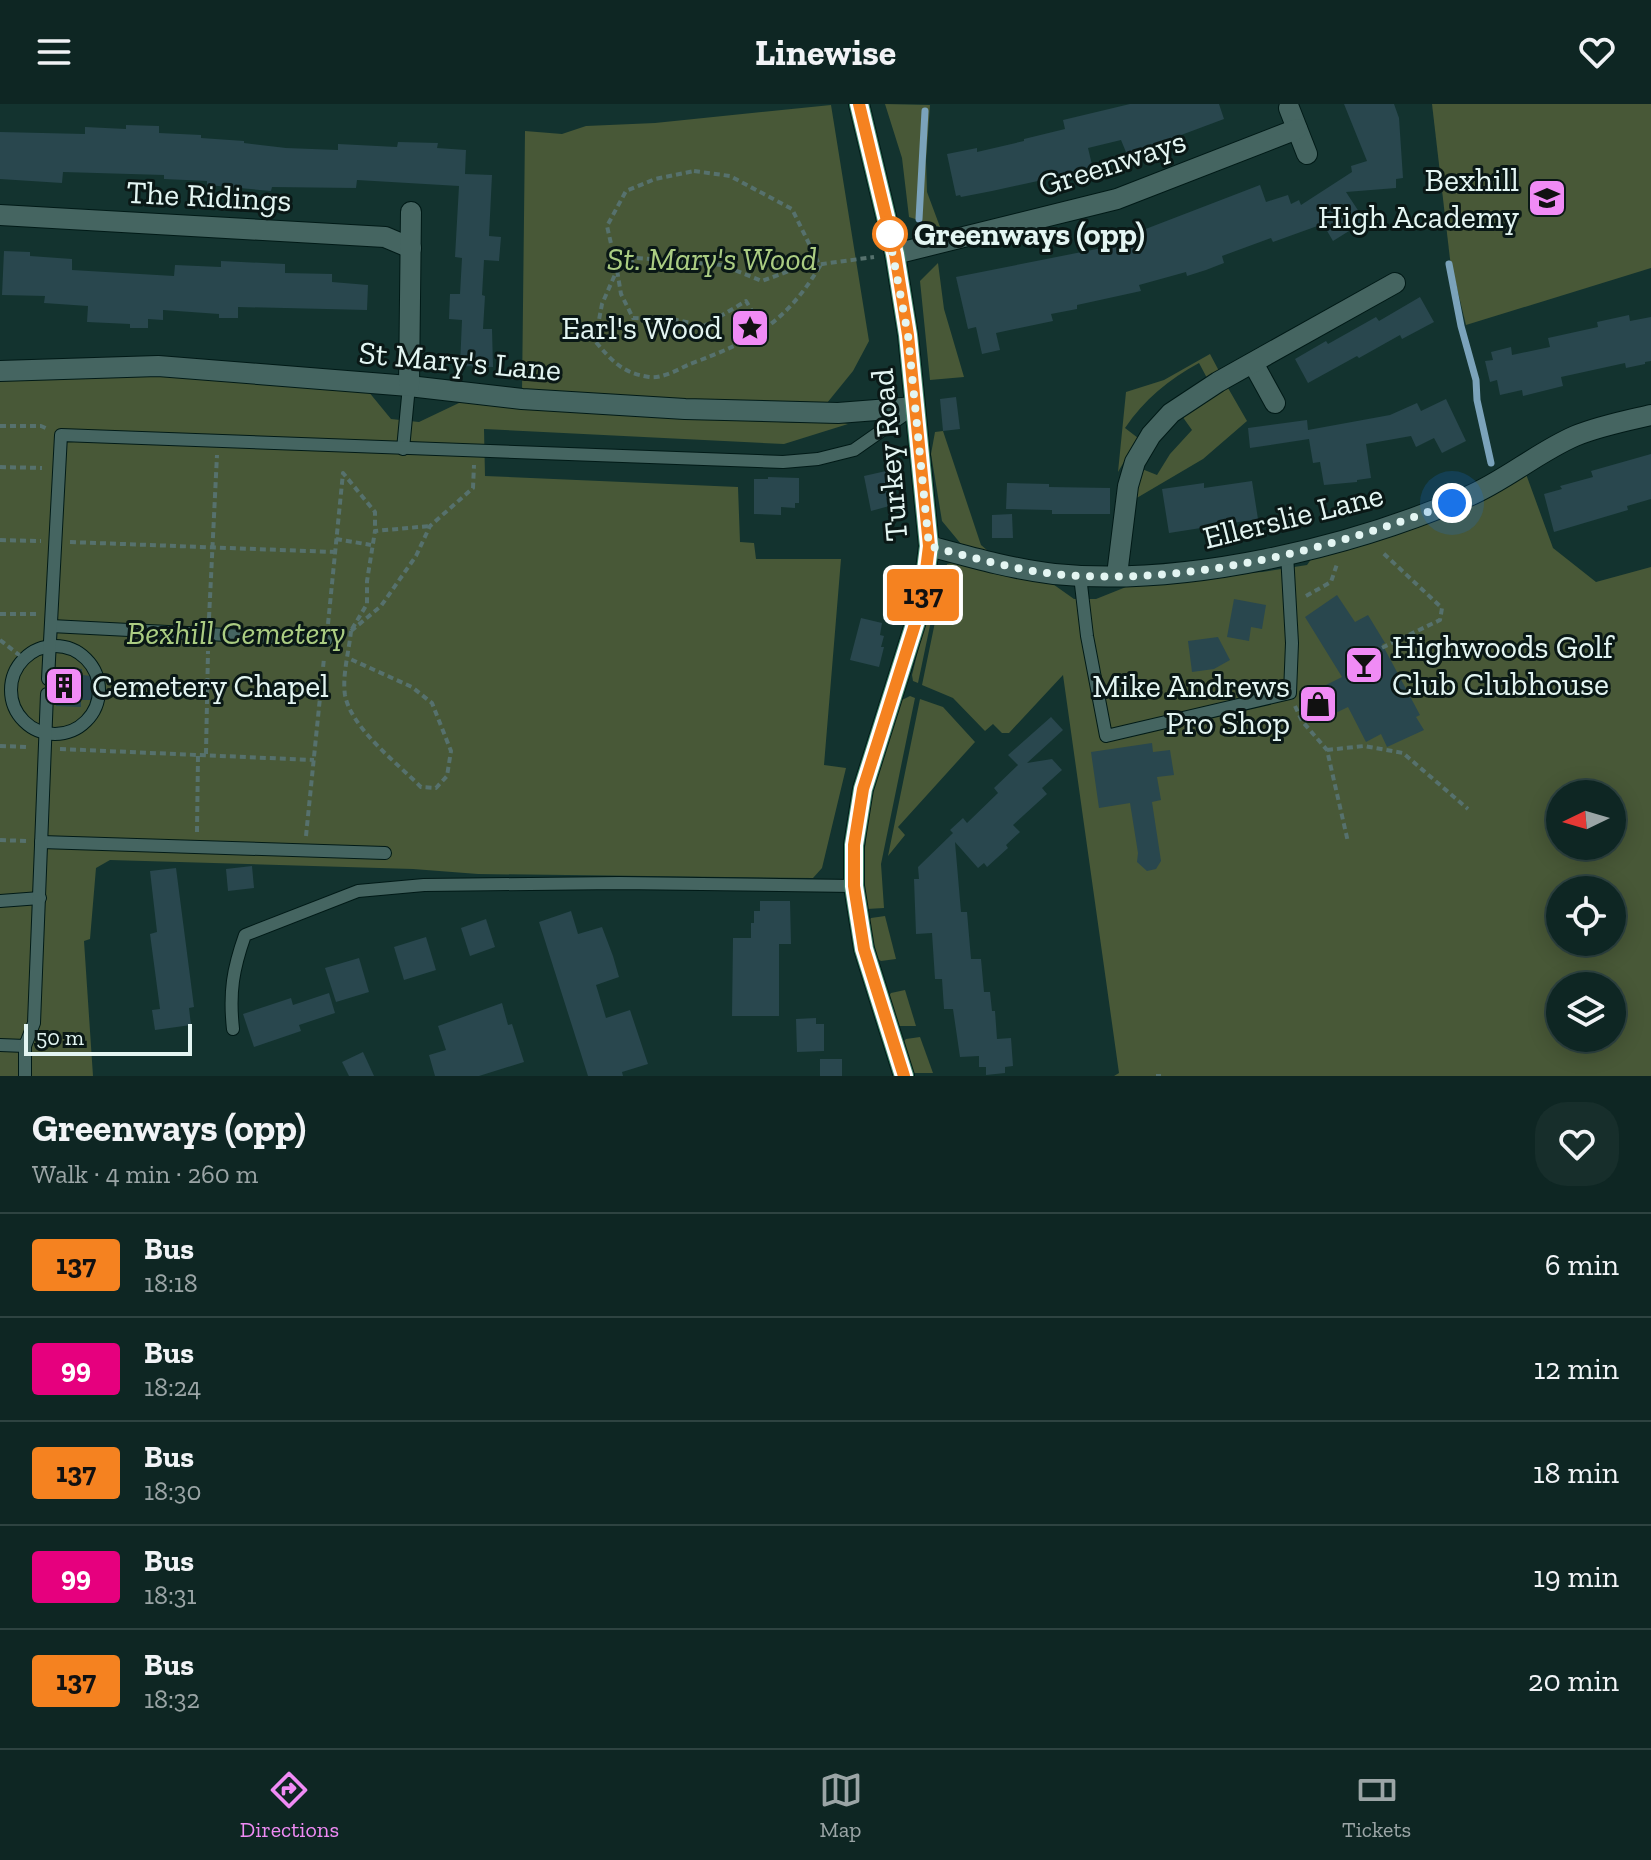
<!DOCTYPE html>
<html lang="en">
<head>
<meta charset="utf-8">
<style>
	:root { --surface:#0e2623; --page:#172e2b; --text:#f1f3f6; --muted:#9ba5a6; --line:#2e4341; --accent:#f08bf5 }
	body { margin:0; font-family:"Zilla Slab",serif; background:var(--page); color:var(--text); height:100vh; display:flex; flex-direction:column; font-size:30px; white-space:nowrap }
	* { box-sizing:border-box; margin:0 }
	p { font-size:26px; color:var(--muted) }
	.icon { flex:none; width:44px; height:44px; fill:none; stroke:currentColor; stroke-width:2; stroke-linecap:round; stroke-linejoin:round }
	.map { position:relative; height:972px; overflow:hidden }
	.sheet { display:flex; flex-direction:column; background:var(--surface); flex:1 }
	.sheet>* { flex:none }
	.badge { padding:0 16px; border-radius:6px; font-size:28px; line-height:52px }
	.needle { width:52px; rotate:265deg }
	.buttons { position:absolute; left:1546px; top:676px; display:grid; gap:16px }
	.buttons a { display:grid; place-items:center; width:80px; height:80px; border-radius:50%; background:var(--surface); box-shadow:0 4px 20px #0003,0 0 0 2px var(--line); font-size:40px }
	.scale { position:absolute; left:24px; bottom:20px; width:168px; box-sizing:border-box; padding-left:8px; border:4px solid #e3f5f2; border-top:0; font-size:22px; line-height:28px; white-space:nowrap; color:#e3f5f2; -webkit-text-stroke:6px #0a1816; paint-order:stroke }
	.you { position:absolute; width:40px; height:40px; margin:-20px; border:6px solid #fff; border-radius:50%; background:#1a73e8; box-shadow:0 0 0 12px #1a73e833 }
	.map>.badge { position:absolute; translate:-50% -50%; box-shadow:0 0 0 4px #fff }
	.round { display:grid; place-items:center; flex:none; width:84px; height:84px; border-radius:32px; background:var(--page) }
	.summary { display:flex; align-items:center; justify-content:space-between; height:136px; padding:0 32px }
	h1 { font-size:38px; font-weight:700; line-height:60px }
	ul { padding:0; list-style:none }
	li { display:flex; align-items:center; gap:24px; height:104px; padding:0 32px; border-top:2px solid var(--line) }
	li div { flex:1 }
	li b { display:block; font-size:30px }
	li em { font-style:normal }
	li .badge { min-width:88px; font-weight:700; text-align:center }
	header { display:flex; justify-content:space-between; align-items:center; height:104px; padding:0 32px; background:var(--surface); font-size:36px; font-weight:700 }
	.dock { display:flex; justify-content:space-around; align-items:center; height:112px; border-top:2px solid var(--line); background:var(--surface); font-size:22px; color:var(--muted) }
	.dock a { display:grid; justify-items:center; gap:4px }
	.dock .selected { color:var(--accent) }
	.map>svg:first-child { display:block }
	.green { fill:#485837; fill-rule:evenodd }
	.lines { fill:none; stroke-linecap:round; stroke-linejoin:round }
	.stream { stroke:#7ba3bb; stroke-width:7 }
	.building { fill:#29474e }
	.lane-casing { stroke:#001a17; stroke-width:14 }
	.street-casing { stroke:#001a17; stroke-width:22 }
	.secondary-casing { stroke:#001a17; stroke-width:22 }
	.path { stroke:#56716d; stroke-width:4; stroke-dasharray:6 4; stroke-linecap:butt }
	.lane { stroke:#456561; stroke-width:12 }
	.street { stroke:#456561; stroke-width:20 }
	.secondary { stroke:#45896f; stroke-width:20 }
	.line-casing { stroke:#fff; stroke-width:18 }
	.line { stroke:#f58220; stroke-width:12 }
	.walk { stroke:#e3f5f2; stroke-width:8; stroke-dasharray:0 14.4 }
	.stop-dot { fill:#fff; stroke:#f58220; stroke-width:4 }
	.labels { text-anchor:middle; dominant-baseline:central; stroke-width:6; stroke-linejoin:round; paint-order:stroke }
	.street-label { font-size:32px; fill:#e3f5f2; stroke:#0a1816 }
	.poi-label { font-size:32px; fill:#e3f5f2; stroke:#0a1816; text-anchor:end }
	.stop-label { font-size:32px; font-weight:bold; fill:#e3f5f2; stroke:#0a1816; text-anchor:start }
	.park-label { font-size:32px; font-style:italic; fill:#abcd82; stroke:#0a1816 }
</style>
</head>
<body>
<header><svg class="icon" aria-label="menu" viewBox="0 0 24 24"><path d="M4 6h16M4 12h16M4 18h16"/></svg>Linewise<svg class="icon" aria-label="heart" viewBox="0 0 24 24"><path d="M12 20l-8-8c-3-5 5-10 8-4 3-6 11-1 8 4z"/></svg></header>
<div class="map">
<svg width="1651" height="972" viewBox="0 0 1651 972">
	<rect width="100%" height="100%" fill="#13332f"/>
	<g class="green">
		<polygon points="885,0 930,1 926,57 927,88 940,123 909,113 902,54"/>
		<polygon points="1432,0 1651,0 1651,164 1466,221 1450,155"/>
		<polygon points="831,1 869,237 853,267 827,299 686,295 522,287 525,27 562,30 586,22 655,19"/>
		<polygon points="938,159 944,205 964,273 930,276 920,177"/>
		<path d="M1210,250L1219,267L1207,274L1199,259C1169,275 1144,296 1125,324L1138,334L1118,368L1126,288L1164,276Z"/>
		<polygon points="162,272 368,287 391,315 419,318 461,298 685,315 809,319 832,317 848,320 784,340 484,325 485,372 738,383 740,438 754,439 756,455 841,455 824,661 846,664 822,764 813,774 478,770 413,765 110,756 96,764 90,835 84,837 93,972 0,972 0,277"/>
		<polygon points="1228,284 1247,317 1203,355 1135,395 1142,365 1157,371 1170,350 1192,326 1182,312"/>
		<polygon points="943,327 981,441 988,447 961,440 942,417 931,350 935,328"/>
		<path d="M1526,370L1553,444L1596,478L1651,463V972H1114L1119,969L1063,571L1009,629H1002L993,620L985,627L953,594L922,581L947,460L957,458L1050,478L1074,495H1096L1141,477L1262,468L1307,461L1312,454ZM1560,690H1612V742H1560ZM1560,786H1612V838H1560ZM1560,882H1612V934H1560Z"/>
		<polygon points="938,466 941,469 918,579 913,577 912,571"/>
		<polygon points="910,592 915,594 881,760 884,804 867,805 863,760 872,686 902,596"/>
		<polygon points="920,595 943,603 975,638 898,723 905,731 888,752"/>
		<polygon points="885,812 896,855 881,857 878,855 868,818 871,814"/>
		<polygon points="905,886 916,922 897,922 889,892 891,889"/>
		<polygon points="920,933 933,969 912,969 902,939 906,935"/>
	</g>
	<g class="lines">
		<g class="stream">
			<polyline points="919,115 925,7"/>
			<polyline points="1449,160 1461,222 1476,276 1477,296 1491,359"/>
		</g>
	</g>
	<g class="building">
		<polygon points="1130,0 1219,0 1224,15 1149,43 1128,53 1121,36 1088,44 1093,65 992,87 961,93 960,91 956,92 947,50 977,44 977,48 1024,37 1024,35 1065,25 1063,16"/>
		<polygon points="1344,0 1394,0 1399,14 1403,74 1396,75 1396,84 1346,88 1365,117 1333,137 1323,120 1273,138 1271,134 1222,152 1224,159 1206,166 1187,172 1186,168 1139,181 1141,187 1077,201 1077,205 1051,210 1053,217 996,229 1000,246 982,250 976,223 968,225 956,173 1132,138 1130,131 1260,81 1266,98 1288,91 1291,100 1299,96 1301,101 1352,68 1351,62 1367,57"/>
		<polygon points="126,21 159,22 159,29 201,31 201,34 244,37 244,39 286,44 338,46 338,40 397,43 398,38 438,39 437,44 466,46 465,70 492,71 489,132 501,133 499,157 484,156 482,191 485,192 483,225 492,225 493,263 460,262 462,216 449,215 450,190 460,190 462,154 455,153 459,82 357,76 356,84 272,83 271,87 207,81 207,77 164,75 164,71 63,68 62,79 0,75 0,28 85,30 85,23 126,25"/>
		<polygon points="4,147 30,148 30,152 72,155 72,166 174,172 175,161 221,163 221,157 285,160 285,169 332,170 332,178 368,181 367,206 238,203 238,214 219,214 219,210 163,206 163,216 148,215 148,224 130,224 130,220 87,218 88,202 44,199 45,192 2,191"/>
		<polygon points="1420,193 1434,218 1402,235 1400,231 1359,254 1357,252 1308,279 1295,255 1326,237 1328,240 1376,213 1379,217"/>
		<polygon points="1629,211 1630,217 1651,213 1651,257 1645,258 1645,260 1626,264 1625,259 1561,273 1563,282 1523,292 1522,286 1500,291 1497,276 1490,278 1485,257 1493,256 1491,248 1511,243 1512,251 1550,243 1548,234 1598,223 1597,218"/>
		<polygon points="956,293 960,325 943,327 940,295"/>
		<polygon points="1446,295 1466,337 1442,349 1434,334 1416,343 1411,332 1366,340 1371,374 1357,376 1357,378 1324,381 1320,358 1313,359 1309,335 1250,344 1248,324 1307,316 1308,326 1390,311 1417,299 1421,307"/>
		<polygon points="1651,350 1651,395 1627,402 1628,406 1554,428 1544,390 1562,385 1560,382 1593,373 1591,367"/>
		<polygon points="886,367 893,401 871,407 864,372"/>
		<polygon points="768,373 799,374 799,399 795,399 795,404 781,403 781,411 754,410 754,375 768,375"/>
		<polygon points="1252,377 1258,415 1169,429 1162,385 1204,379 1204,384"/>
		<polygon points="1007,379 1049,380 1049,383 1110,384 1110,410 1052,410 1052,406 1006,405"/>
		<polygon points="1012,410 1013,434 992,434 992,411"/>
		<polygon points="1337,491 1355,518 1368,511 1385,539 1382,540 1420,611 1416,613 1424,626 1387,643 1381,630 1366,638 1348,603 1315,619 1302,593 1342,573 1305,513"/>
		<polygon points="1234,495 1266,501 1262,525 1251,523 1249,537 1227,533"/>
		<polygon points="861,514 882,519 880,531 884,532 881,543 884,543 879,563 850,556"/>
		<polygon points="1218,533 1230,556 1214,565 1192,568 1188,537"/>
		<polygon points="58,563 82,565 82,571 93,572 92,596 81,596 81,603 56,602"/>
		<polygon points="1051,613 1063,626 1027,659 1052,655 1062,666 1042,684 1047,690 1013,721 1020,728 1006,741 1008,744 987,763 984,759 978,764 955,738 961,808 967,808 971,855 981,855 984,888 990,888 992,907 995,907 997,935 1011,934 1013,962 1005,963 1005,969 986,971 986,963 979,963 979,952 960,953 953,905 944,905 942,875 935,875 932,829 916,830 914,775 919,775 918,763 953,729 950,726 963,714 967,719 998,689 994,684 1018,661 1008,651"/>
		<polygon points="1152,639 1153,648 1170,646 1174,671 1157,673 1161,696 1152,698 1161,757 1156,765 1147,767 1137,758 1138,749 1130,699 1099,704 1091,648"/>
		<polygon points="252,762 254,784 228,787 226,765"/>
		<polygon points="176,764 194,903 189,904 191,921 155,926 152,906 160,905 150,830 157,828 150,767"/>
		<polygon points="760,797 790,797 791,840 779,840 779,912 732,912 733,834 751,834 751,819 754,819 754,807 760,807"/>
		<polygon points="571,807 578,830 602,823 613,852 619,873 596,881 606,914 630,906 648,960 622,968 623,972 588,972 539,818"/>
		<polygon points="486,815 495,843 470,852 461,824"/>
		<polygon points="426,833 436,866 404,876 394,843"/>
		<polygon points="359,854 369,888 336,898 325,864"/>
		<polygon points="329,889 335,909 299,921 301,927 254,943 243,910 291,894 293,901"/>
		<polygon points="502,899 508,921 512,920 524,958 479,972 435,972 429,951 446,946 438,922"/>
		<polygon points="816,914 816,920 824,920 824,947 797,948 796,915"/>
		<polygon points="363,948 374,972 349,972 342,958"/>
		<rect x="820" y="955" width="22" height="17"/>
	</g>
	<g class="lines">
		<defs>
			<g id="lane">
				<polyline points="403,345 409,282"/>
				<polyline points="1080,472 1087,532 1106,632 1290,589 1292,539 1287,450"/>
				<polyline points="51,522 326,536"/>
				<circle cx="55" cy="586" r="44"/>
				<polyline points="48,575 61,331 783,358 818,355 854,346 911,306"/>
				<polyline points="41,738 385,749"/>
				<polyline points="0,797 40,794"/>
				<path d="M233,925C229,888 233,865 245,831L358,787L424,781L619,779L854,782"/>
				<polyline points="0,941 25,942 34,919 47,590"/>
				<polyline points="25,972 25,942"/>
			</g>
			<g id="street">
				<polyline points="1289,4 1307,50"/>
				<polyline points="0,111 385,133 411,144"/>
				<polyline points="895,150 1117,95 1297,25"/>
				<polyline points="1253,259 1275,299"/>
				<polyline points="0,267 158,262 409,282 522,295 685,305 838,309 915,303"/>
				<polyline points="409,282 411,108"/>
				<path d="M929,442C970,453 1012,465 1054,470C1185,483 1349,444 1469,392C1506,376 1538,348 1575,332C1599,322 1625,317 1651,311"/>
				<polyline points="1117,471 1128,382 1135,358 1151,331 1171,309 1218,278 1395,179"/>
			</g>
			<polyline id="secondary" points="859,0 895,150 908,231 929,442 922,498 863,685 854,741 854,782 864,845 904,972"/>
		</defs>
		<use href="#lane" class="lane-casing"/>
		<use href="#street" class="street-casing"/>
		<use href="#secondary" class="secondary-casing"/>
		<g class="path">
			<path d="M694,67L730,72L792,105L820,162C785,220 752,237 690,260C679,265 662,275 649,273C622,269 612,257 595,237L602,200L617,166L607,122L626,87L655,75Z"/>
			<polyline points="764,227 746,197 704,222 672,215 633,214 621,190 617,166 637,154 722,161 762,177 800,163 874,153"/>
			<polyline points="0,322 41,322 48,325"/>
			<polyline points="0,363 42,364"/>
			<polyline points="336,435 371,441"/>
			<polyline points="0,436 41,437"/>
			<polyline points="70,438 335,448"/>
			<polyline points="1306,492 1331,478 1337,460"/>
			<polyline points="0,510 37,510"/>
			<polyline points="209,514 217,351"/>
			<polyline points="328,520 343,369 375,408 375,427"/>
			<polyline points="352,525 367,500 367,477 375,427 430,422"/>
			<path d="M341,527H351C349,547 342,572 345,591C351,624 397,659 421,683L436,684L447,672L451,647L432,599L412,583L348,554"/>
			<polyline points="351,527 381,502 416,452 430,422 473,384 474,361"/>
			<polyline points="0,536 23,554"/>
			<polyline points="1373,548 1440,516 1442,504 1381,447"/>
			<polyline points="1295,602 1302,617 1327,646 1348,738"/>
			<polyline points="0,642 28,643"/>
			<polyline points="60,645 314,656"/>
			<polyline points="1327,646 1364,642 1403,649 1468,705"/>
			<polyline points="206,650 208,547"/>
			<polyline points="197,728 198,651"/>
			<polyline points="306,732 324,554"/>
			<polyline points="0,736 26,737"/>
			<polyline points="1156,972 1161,972"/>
		</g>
		<use href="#lane" class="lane"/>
		<use href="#street" class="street"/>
		<use href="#secondary" class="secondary"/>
	</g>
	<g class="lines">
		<defs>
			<polyline id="line" points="859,0 895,150 908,231 929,442 922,498 863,685 854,741 854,782 864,845 904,972"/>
		</defs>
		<use href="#line" class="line-casing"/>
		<use href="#line" class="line"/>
		<path class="walk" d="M890,130L888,125L908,231L929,442C970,453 1012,465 1054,470C1186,483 1330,446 1452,399"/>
	</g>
	<defs>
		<symbol id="school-square" viewBox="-11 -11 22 22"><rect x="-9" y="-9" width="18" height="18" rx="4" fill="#f08bf5" stroke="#0a1816"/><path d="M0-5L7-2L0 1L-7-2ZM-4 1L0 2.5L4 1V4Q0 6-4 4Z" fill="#111"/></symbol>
		<symbol id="sight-square" viewBox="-11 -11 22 22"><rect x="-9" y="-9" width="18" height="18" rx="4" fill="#f08bf5" stroke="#0a1816"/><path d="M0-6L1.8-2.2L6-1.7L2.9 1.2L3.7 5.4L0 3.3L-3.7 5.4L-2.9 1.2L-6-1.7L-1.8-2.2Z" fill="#111"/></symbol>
		<symbol id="bar-square" viewBox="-11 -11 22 22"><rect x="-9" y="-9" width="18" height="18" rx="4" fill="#f08bf5" stroke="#0a1816"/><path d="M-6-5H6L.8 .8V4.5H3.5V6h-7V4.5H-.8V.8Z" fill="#111"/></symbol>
		<symbol id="building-square" viewBox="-11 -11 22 22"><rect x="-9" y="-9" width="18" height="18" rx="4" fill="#f08bf5" stroke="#0a1816"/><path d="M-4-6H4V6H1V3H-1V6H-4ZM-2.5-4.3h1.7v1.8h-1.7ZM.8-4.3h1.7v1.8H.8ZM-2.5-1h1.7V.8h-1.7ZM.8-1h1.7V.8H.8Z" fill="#111"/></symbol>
		<symbol id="shop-square" viewBox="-11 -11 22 22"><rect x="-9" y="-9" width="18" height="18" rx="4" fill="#f08bf5" stroke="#0a1816"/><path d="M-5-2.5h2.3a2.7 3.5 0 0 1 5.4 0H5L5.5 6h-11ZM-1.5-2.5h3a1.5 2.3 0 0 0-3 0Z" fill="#111"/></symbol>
	</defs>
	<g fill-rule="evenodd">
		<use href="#school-square" x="1525" y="72" width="44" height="44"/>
		<use href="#sight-square" x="728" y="202" width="44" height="44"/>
		<use href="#bar-square" x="1342" y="539" width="44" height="44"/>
		<use href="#building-square" x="42" y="560" width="44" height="44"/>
		<use href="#shop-square" x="1296" y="578" width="44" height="44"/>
	</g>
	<circle class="stop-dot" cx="890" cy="130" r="16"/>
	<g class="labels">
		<g class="street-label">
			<text transform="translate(1112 59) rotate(-18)">Greenways</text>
			<text transform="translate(209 92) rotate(3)">The Ridings</text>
			<text transform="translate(460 257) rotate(5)">St Mary's Lane</text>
			<text transform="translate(889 351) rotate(-95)">Turkey Road</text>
			<text transform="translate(1293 412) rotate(-14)">Ellerslie Lane</text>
		</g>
		<g class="poi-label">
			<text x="1519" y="76">Bexhill<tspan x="1519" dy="37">High Academy</tspan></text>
			<text x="722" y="224">Earl's Wood</text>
			<text x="1392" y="543" text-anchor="start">Highwoods Golf<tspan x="1392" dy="37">Club Clubhouse</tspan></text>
			<text x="92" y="582" text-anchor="start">Cemetery Chapel</text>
			<text x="1290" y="582">Mike Andrews<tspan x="1290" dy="37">Pro Shop</tspan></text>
		</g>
		<g class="stop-label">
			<text x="914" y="130">Greenways (opp)</text>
		</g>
		<g class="park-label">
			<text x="712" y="155">St. Mary's Wood</text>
			<text x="236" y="529">Bexhill Cemetery</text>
		</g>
	</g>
</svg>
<div class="buttons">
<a><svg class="needle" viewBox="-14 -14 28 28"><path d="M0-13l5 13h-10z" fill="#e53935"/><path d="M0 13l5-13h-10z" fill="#9ba5a6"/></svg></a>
<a><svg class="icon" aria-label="locate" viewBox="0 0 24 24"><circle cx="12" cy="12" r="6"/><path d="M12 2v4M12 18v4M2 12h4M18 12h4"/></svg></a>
<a><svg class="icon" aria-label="layers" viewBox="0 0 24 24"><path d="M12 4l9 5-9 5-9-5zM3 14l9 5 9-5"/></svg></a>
</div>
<div class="scale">50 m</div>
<div class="you" style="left:1452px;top:399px"></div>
<b class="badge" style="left:923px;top:491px;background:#f58220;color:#111">137</b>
</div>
<section class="sheet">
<div class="summary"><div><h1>Greenways (opp)</h1><p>Walk · 4 min · 260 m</p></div><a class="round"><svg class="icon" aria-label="heart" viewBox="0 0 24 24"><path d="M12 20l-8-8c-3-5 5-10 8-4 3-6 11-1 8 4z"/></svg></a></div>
<ul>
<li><span class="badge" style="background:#f58220;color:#111">137</span><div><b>Bus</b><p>18:18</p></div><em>6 min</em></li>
<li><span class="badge" style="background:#e6007e;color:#fff">99</span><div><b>Bus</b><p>18:24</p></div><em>12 min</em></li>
<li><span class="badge" style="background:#f58220;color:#111">137</span><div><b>Bus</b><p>18:30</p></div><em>18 min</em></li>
<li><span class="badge" style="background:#e6007e;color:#fff">99</span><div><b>Bus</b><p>18:31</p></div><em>19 min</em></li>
<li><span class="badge" style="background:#f58220;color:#111">137</span><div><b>Bus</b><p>18:32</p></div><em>20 min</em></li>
</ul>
</section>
<nav class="dock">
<a class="selected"><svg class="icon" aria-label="directions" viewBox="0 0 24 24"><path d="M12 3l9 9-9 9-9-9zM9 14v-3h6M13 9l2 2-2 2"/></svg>Directions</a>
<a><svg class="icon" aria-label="map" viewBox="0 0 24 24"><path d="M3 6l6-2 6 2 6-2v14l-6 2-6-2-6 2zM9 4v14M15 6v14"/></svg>Map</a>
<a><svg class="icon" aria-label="tickets" viewBox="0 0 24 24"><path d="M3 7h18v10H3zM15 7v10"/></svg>Tickets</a>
</nav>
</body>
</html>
